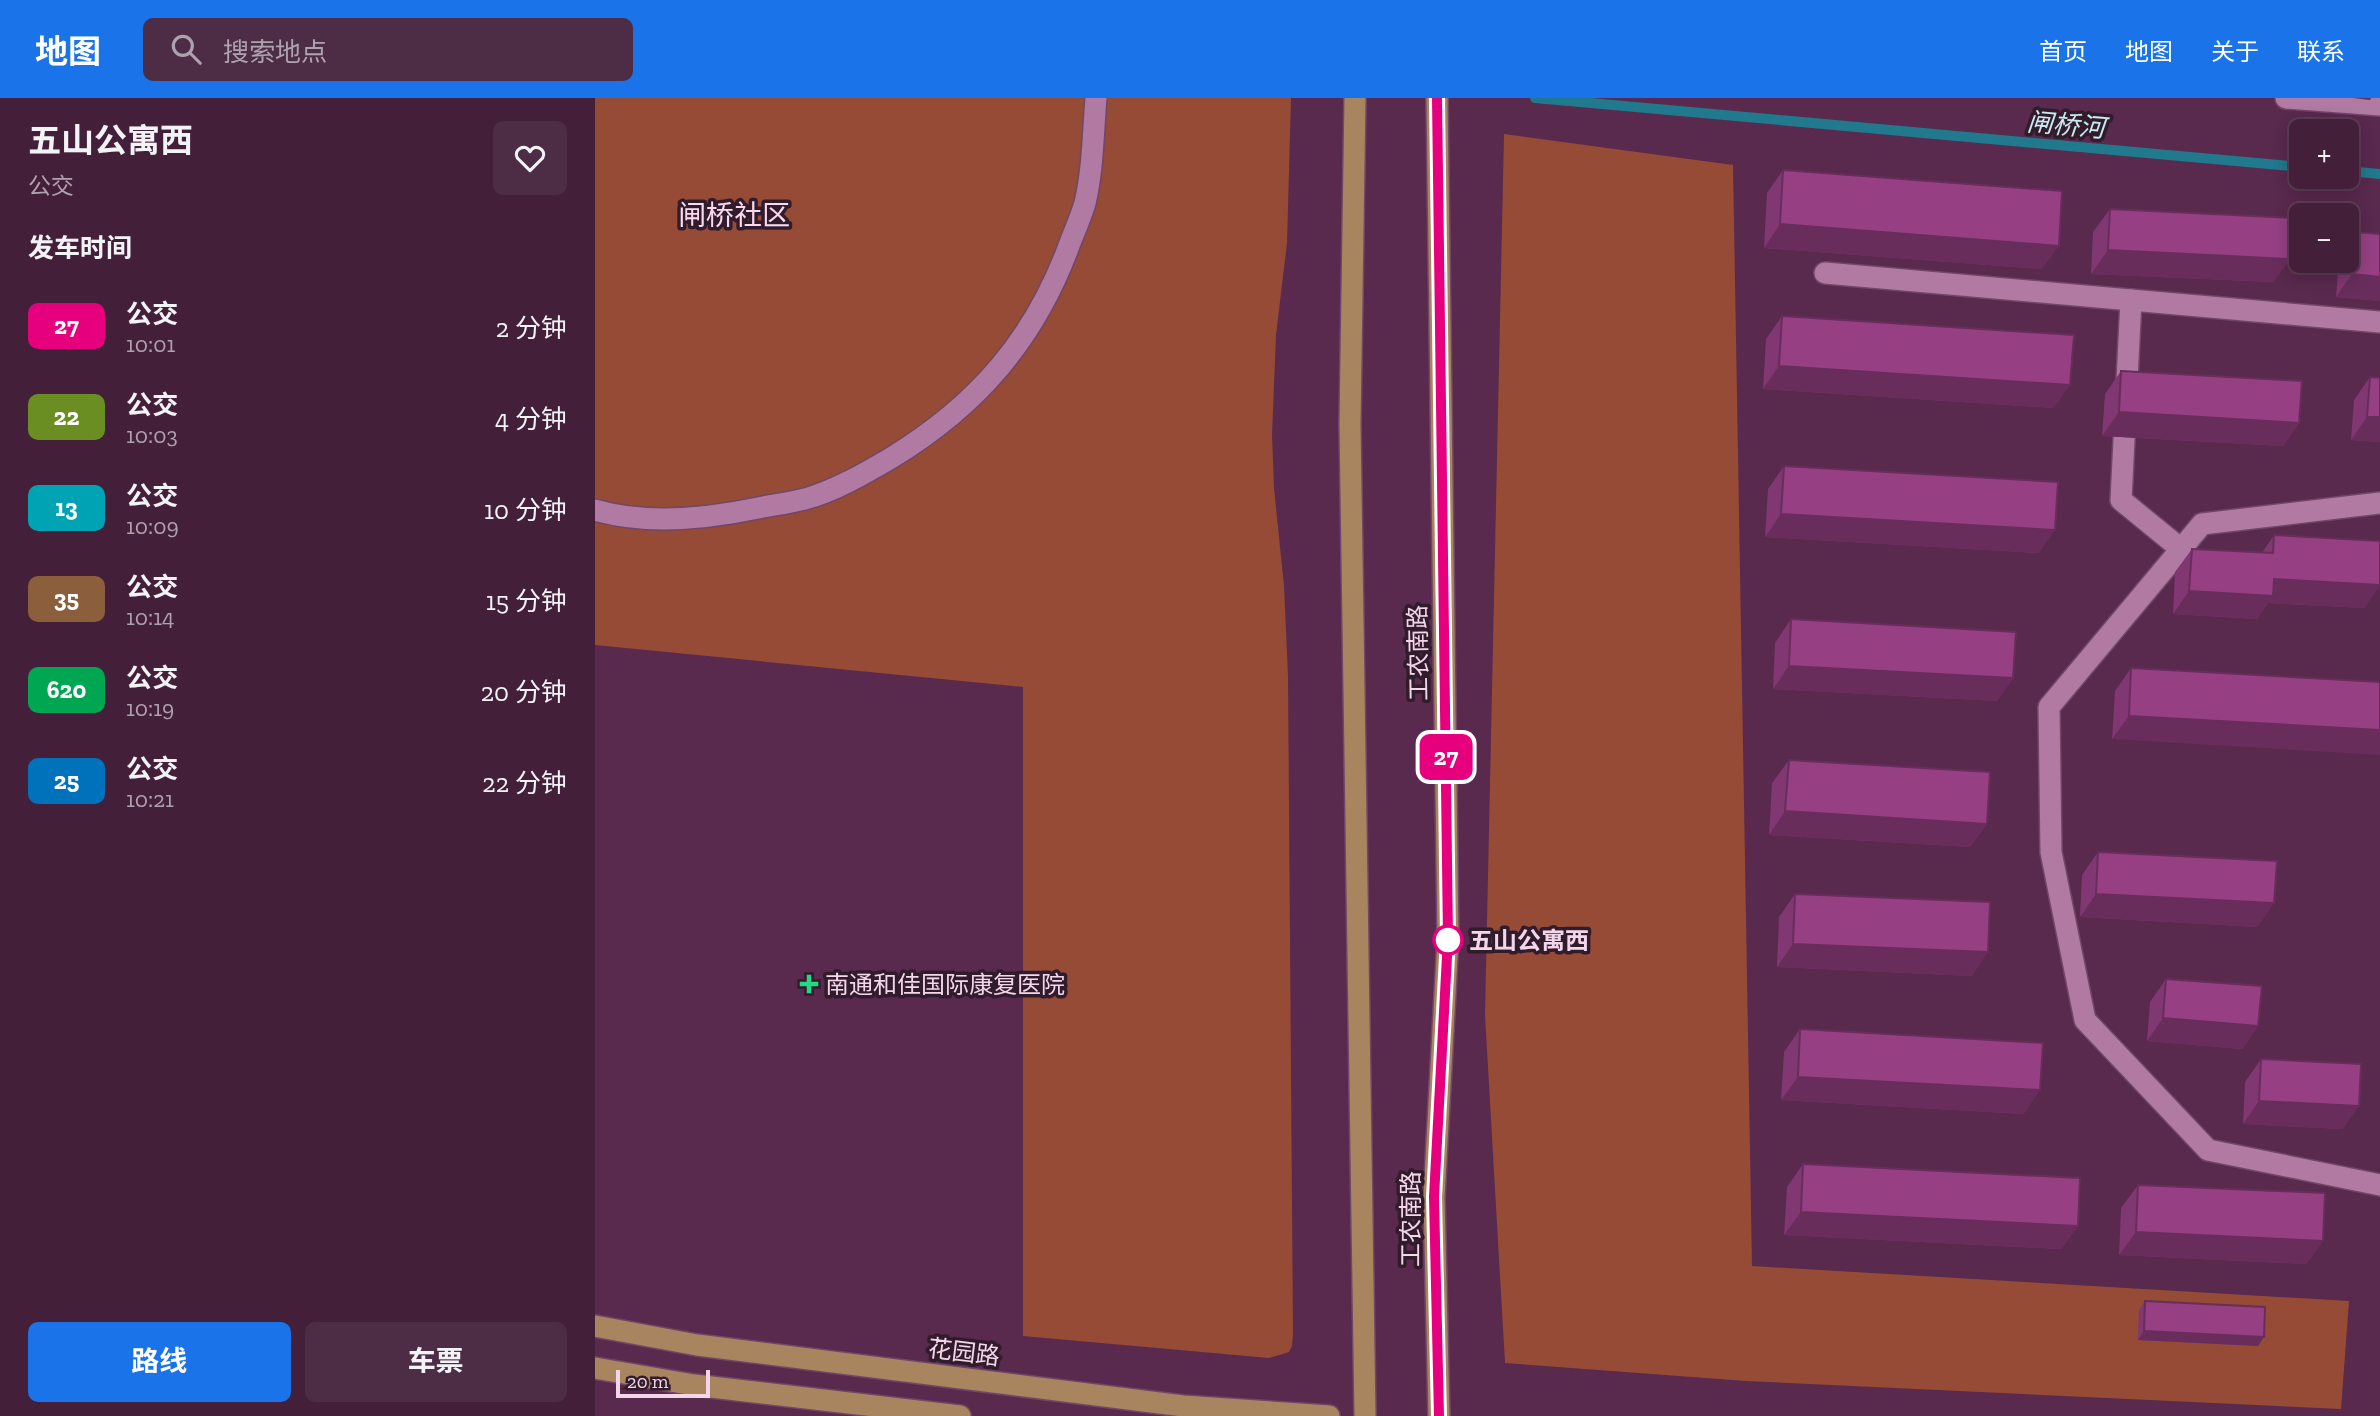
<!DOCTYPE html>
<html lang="zh">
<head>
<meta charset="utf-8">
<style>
	:root { --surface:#431f3a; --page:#4d2c45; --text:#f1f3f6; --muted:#afa2af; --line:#5b3d54; --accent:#1a73e8 }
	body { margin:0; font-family:"Zilla Slab","Noto Sans SC",serif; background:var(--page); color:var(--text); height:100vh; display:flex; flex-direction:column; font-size:26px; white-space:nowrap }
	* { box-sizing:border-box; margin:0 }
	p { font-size:23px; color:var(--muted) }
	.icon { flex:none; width:38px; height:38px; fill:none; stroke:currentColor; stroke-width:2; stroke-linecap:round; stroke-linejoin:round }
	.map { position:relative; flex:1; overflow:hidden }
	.details { display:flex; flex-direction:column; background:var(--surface); width:595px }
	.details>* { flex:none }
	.badge { padding:0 14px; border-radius:10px; font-size:24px; line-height:46px }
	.controls { position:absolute; left:1694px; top:21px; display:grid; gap:14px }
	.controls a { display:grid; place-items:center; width:70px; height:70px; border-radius:10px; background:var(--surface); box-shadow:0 4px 18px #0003,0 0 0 2px var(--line); font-size:35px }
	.scale { position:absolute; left:21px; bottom:18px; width:94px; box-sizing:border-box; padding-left:7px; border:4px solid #f4d6eb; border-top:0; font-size:19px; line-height:24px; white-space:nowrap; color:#f4d6eb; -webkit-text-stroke:5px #311c2c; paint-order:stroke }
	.map>.badge { position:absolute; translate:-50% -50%; box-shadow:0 0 0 4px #fff }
	h2 { padding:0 28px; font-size:26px; line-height:63px }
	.round { display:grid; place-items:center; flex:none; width:74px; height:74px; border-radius:10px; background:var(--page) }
	.summary { display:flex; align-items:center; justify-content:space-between; height:119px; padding:0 28px }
	h1 { font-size:33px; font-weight:700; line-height:52px }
	.primary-button { display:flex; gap:14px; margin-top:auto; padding:14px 28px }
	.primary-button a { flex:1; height:80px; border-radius:10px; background:var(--accent); color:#fff; font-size:28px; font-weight:700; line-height:80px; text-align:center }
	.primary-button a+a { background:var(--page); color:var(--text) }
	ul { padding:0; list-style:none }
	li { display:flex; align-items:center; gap:21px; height:91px; padding:0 28px }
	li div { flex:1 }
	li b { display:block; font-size:26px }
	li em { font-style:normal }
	li .badge { min-width:77px; font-weight:700; text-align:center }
	header { display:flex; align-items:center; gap:42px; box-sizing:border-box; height:98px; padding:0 35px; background:var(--accent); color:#fff }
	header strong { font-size:33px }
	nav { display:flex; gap:38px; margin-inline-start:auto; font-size:24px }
	.search { width:490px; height:63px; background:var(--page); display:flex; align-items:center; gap:18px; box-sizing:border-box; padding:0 24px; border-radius:10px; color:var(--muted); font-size:26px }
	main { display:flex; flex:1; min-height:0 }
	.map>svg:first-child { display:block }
	.green { fill:#964b36 }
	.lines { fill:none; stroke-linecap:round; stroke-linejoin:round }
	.stream { stroke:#20798c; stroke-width:10 }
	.minor-casing { stroke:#704767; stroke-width:24 }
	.major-casing { stroke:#704767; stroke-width:24 }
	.minor { stroke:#b07aa2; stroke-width:21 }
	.major { stroke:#a8855e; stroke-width:21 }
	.wall { fill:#813771 }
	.shaded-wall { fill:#692d5c }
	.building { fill:#964083; stroke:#692d5c; stroke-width:2 }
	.line-casing { stroke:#fff; stroke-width:16 }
	.line { stroke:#e6007e; stroke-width:10 }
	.stop-dot { fill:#fff; stroke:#e6007e; stroke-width:3.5 }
	.poi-dot { fill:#23d886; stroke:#311c2c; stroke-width:2.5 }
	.labels { text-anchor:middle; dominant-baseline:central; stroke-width:7; stroke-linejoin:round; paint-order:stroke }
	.street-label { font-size:24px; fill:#f4d6eb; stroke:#311c2c }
	.stop-label { font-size:24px; font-weight:bold; fill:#f4d6eb; stroke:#311c2c; text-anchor:start }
	.poi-label { font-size:24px; fill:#f4d6eb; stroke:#311c2c; text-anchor:start }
	.water-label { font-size:26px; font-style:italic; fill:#cae9f1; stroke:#311c2c }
	.quarter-label { font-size:28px; fill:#fcd8f1; stroke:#311c2c }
</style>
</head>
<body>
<header>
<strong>地图</strong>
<div class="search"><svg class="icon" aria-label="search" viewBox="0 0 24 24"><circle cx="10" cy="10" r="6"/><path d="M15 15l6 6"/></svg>搜索地点</div>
<nav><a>首页</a><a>地图</a><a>关于</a><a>联系</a></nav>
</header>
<main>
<section class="details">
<div class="summary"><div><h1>五山公寓西</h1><p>公交</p></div><a class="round"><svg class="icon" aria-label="heart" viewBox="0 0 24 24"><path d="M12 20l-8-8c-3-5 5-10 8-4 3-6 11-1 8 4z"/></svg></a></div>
<h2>发车时间</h2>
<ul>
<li><span class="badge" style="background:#e6007e;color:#fff">27</span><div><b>公交</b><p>10:01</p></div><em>2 分钟</em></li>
<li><span class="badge" style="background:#6b8e23;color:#fff">22</span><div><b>公交</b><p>10:03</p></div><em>4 分钟</em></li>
<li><span class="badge" style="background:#00a3b4;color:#fff">13</span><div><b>公交</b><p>10:09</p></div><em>10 分钟</em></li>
<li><span class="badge" style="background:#8b5e3c;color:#fff">35</span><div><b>公交</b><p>10:14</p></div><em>15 分钟</em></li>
<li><span class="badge" style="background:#00a651;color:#fff">620</span><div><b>公交</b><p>10:19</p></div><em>20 分钟</em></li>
<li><span class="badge" style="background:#0072bc;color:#fff">25</span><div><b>公交</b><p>10:21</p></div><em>22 分钟</em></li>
</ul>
<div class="primary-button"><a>路线</a><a>车票</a></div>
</section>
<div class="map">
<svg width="1785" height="1318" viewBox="0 0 1785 1318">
	<rect width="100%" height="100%" fill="#59294e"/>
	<g class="green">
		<polygon points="0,0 696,0 692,145 681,237 677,337 679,390 689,488 693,578 698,1235 697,1248 694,1254 674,1260 428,1238 428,589 0,547"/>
		<polygon points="909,36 1138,67 1157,1168 1754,1203 1746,1311 1151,1283 910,1265 890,917"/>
	</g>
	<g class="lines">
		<g class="stream">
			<polyline points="940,0 1706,69"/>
			<polyline points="1752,73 1785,76"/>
		</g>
		<defs>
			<g id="minor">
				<polyline points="1691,0 1785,7"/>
				<polyline points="1230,175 1785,224"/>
				<polyline points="1536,202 1526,402 1586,451"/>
				<polyline points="1785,405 1607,426 1454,609 1456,754 1490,922 1613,1052 1785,1087"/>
				<path d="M0,412C52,427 111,421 163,410C178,407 194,405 210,401C239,393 269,376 296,360C383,307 440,241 475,145C480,132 486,119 490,105C498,71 498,35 501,0"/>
			</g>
			<g id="major">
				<polyline points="760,0 755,326 770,1318"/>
				<polyline points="842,0 853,840 839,1099 844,1318"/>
				<polyline points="0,1228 102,1247 588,1308 734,1318"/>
				<polyline points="0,1270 99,1287 365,1318"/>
			</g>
		</defs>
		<use href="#minor" class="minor-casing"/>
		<use href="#major" class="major-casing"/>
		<use href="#minor" class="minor"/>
		<use href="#major" class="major"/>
	</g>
	<g class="wall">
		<polygon points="1188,72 1447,171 1169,150 1172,95"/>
		<polygon points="1515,111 1695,161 1678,184 1496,176 1498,134"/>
		<polygon points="1760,134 1785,136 1785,203 1741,199 1744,163 1752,163 1752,146"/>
		<polygon points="1187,218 1459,310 1168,291 1171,241"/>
		<polygon points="1526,273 1704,325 1688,348 1507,338 1510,296"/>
		<polygon points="1775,279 1785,280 1785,344 1756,342 1759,302"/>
		<polygon points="1189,368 1444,455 1170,439 1173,391"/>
		<polygon points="1679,437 1785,487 1769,510 1673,505 1662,521 1578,516 1580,474 1597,451 1667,455"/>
		<polygon points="1196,521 1418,580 1402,603 1178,591 1180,545"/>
		<polygon points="1536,570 1785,584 1517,641 1520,593"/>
		<polygon points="1194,662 1392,726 1375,749 1174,737 1177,685"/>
		<polygon points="1503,754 1663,829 1485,819 1487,777"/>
		<polygon points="1200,796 1377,878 1182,869 1184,819"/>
		<polygon points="1571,881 1663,928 1647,951 1552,943 1555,904"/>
		<polygon points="1205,931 1429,1016 1186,1002 1189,954"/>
		<polygon points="1666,961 1748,1031 1648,1026 1650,984"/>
		<polygon points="1208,1066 1483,1128 1466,1151 1189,1137 1192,1089"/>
		<polygon points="1543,1087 1728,1143 1711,1166 1524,1157 1526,1110"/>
		<polygon points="1550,1203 1663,1248 1543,1242 1544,1212"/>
	</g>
	<g class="shaded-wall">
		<polygon points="1758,0 1776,0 1775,2"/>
		<polygon points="1185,126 1464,148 1447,171 1169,150"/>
		<polygon points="1513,152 1695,161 1678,184 1496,176"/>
		<polygon points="1757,176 1785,179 1785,203 1741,199"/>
		<polygon points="1184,268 1475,287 1459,310 1168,291"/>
		<polygon points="1524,314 1704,325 1688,348 1507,338"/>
		<polygon points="1772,319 1785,319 1785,344 1756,342"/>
		<polygon points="1186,416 1460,432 1444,455 1170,439"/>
		<polygon points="1679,481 1785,487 1769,510 1673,505 1662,521 1578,516 1594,493"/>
		<polygon points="1194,568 1418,580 1402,603 1178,591"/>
		<polygon points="1534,618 1785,632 1785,657 1517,641"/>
		<polygon points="1190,713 1392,726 1375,749 1174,737"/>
		<polygon points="1501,796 1679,805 1663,829 1485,819"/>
		<polygon points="1198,846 1393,854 1377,878 1182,869"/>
		<polygon points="1568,920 1663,928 1647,951 1552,943"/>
		<polygon points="1203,979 1445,992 1429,1016 1186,1002"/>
		<polygon points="1664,1003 1764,1008 1748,1031 1648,1026"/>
		<polygon points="1206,1114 1483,1128 1466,1151 1189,1137"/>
		<polygon points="1541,1134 1728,1143 1711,1166 1524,1157"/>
		<polygon points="1549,1233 1669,1239 1663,1248 1543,1242"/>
	</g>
	<g class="building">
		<polygon points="1188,72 1467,93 1464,148 1185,126"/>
		<polygon points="1515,111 1696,120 1695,161 1513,152"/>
		<polygon points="1760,134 1785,136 1785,179 1757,176"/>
		<polygon points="1187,218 1479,237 1475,287 1184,268"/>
		<polygon points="1526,273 1707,283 1704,325 1524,314"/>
		<polygon points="1775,279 1785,280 1785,319 1772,319"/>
		<polygon points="1189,368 1463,384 1460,432 1186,416"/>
		<polygon points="1679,437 1785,443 1785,487 1679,481 1678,498 1594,493 1597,451 1678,455"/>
		<polygon points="1196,521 1421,534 1418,580 1194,568"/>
		<polygon points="1536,570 1785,584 1785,632 1534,618"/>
		<polygon points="1194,662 1395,674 1392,726 1190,713"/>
		<polygon points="1503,754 1682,763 1679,805 1501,796"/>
		<polygon points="1200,796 1395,804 1393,854 1198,846"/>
		<polygon points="1571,881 1667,888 1663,928 1568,920"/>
		<polygon points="1205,931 1448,945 1445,992 1203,979"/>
		<polygon points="1666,961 1766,966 1764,1008 1664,1003"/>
		<polygon points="1208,1066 1485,1080 1483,1128 1206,1114"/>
		<polygon points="1543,1087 1730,1095 1728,1143 1541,1134"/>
		<polygon points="1550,1203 1670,1209 1669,1239 1549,1233"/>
	</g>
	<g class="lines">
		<defs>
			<polyline id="line" points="842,0 853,840 839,1099 844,1318"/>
		</defs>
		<use href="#line" class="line-casing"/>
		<use href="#line" class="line"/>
	</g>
	<circle class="stop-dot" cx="853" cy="842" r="14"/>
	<path class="poi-dot" d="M210.5 875.5h7v7h7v7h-7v7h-7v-7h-7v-7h7z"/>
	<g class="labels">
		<g class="street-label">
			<text transform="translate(823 555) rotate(-91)">工农南路</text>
			<text transform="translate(815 1121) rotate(-90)">工农南路</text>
			<text transform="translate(369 1254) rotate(7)">花园路</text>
		</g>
		<g class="stop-label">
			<text x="874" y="842">五山公寓西</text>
		</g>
		<g class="poi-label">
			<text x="230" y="886">南通和佳国际康复医院</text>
		</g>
		<g class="water-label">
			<text transform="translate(1471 27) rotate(5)">闸桥河</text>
		</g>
		<g class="quarter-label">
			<text x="139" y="117">闸桥社区</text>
		</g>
	</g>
</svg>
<div class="controls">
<a>+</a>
<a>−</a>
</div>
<div class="scale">20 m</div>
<b class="badge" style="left:851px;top:659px;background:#e6007e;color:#fff">27</b>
</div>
</main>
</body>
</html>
